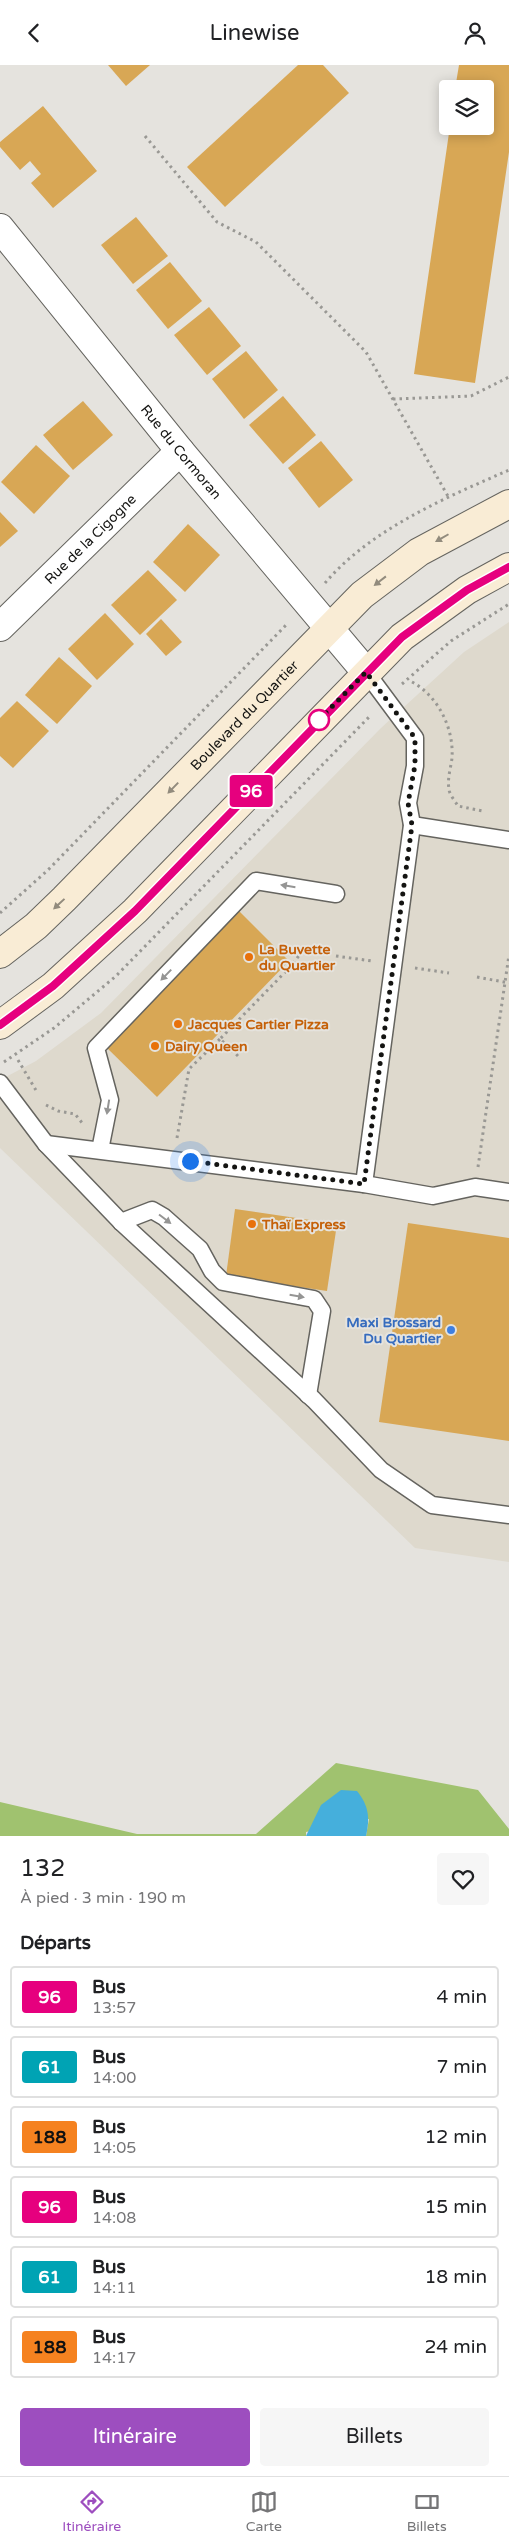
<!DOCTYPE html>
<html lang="fr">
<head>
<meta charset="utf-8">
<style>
	:root { --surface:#fff; --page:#f6f6f6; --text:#202124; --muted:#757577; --line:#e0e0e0; --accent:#9d4ebf }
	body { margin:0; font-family:"Varela Round",sans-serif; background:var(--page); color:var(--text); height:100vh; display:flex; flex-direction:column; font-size:19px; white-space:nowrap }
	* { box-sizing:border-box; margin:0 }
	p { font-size:16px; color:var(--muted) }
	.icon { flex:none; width:28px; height:28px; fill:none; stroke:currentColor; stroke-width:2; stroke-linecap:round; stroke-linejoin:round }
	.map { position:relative; height:1771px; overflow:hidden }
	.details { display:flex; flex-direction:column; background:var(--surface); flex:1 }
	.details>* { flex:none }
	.badge { padding:0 10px; border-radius:4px; font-size:18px; line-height:32px }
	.tools { position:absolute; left:439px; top:15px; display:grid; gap:10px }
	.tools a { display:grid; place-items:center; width:55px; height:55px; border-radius:5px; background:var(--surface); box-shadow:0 2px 12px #0003; font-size:25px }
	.you { position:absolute; width:25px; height:25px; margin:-12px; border:4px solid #fff; border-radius:50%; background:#1a73e8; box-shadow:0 0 0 8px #1a73e833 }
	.map>.badge { position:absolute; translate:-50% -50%; box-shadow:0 0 0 2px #fff }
	h2 { padding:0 20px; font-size:19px; line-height:45px }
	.round { display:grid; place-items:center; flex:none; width:52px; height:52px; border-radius:5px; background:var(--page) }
	.summary { display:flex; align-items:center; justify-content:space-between; height:85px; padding:0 20px }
	h1 { font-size:24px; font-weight:600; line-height:38px }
	.primary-button { display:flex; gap:10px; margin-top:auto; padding:10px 20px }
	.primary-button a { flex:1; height:58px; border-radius:5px; background:var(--accent); color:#fff; font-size:20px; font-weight:600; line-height:58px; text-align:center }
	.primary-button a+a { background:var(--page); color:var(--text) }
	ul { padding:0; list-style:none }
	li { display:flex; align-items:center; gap:15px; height:62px; margin:0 10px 8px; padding:0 10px; border:2px solid var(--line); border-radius:5px }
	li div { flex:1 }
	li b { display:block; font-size:19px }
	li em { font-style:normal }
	li .badge { min-width:55px; font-weight:700; text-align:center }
	header { display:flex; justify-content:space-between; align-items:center; height:65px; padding:0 20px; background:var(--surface); font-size:22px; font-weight:600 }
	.tab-bar { display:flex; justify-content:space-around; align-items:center; height:70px; border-top:1px solid var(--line); background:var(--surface); font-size:14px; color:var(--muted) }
	.tab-bar a { display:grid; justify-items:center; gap:2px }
	.tab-bar .selected { color:var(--accent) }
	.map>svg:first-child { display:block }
	.built { fill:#ded9cd }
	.forest { fill:#a0c26f }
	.water { fill:#45afdc }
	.building { fill:#d8a755 }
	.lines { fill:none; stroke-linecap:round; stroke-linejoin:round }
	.lane-casing { stroke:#65645f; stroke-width:19 }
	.street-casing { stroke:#65645f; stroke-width:30 }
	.secondary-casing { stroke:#65645f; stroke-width:30 }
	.path { stroke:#999894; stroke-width:3; stroke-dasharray:2.5 4; stroke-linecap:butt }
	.lane { stroke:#fff; stroke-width:16 }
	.street { stroke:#fff; stroke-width:28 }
	.secondary { stroke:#f9ecd5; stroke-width:28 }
	.oneway { fill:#928b7d }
	.oneway2 { fill:#959594 }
	.line-casing { stroke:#fff; stroke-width:11 }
	.line { stroke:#e6007e; stroke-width:8 }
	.walk { stroke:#141412; stroke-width:5; stroke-dasharray:0 9 }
	.stop-dot { fill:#fff; stroke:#e6007e; stroke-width:2.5 }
	.food-dot { fill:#e8710a; stroke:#e5e3de; stroke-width:2 }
	.shop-dot { fill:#3f7fe0; stroke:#e5e3de; stroke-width:2 }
	.labels { text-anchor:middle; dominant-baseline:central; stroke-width:4; stroke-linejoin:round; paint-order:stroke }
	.street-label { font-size:14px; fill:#141412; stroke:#e5e3de }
	.food-label { font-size:14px; font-weight:bold; fill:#c56008; stroke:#e5e3de; text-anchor:start }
	.shop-label { font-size:14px; font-weight:bold; fill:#366cbe; stroke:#e5e3de; text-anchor:end }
</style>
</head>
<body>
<header><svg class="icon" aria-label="back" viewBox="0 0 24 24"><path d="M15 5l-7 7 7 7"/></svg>Linewise<svg class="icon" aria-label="person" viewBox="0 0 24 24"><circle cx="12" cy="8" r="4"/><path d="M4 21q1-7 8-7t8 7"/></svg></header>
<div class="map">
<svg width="509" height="1771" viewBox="0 0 509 1771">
	<rect width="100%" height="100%" fill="#e5e3de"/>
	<polygon class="built" points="509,557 509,1497 415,1483 0,1083 0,1015 36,996 101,948 381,663 464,587"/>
	<polygon class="forest" points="336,1698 478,1725 509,1764 509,1771 366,1771 369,1754 306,1767 306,1771 0,1771 0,1737 137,1769 256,1769"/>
	<path class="water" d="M341,1725L357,1726C369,1741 370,1753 366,1771H306L321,1740Z"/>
	<g class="building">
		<polygon points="108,0 150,0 126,21"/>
		<polygon points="298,0 323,0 349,28 225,142 187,102"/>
		<polygon points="459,0 509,0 509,87 475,318 414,309 450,61 485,61 485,24 455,24"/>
		<polygon points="43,41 97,106 53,143 31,118 41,109 30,96 20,105 0,82 0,77"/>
		<polygon points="136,152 168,191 133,219 101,180"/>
		<polygon points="170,197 202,236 168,264 136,225"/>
		<polygon points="209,242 241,281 207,310 174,270"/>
		<polygon points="246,286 278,325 244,354 212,314"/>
		<polygon points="283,331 316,370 283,399 249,360"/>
		<polygon points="83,336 113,370 73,405 43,370"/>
		<polygon points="321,376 353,415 319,443 288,403"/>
		<polygon points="36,380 70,411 34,449 1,417"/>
		<polygon points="0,447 18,466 0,482"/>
		<polygon points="188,459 220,490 185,527 153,497"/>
		<polygon points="148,505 177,535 140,570 111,540"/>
		<polygon points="105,548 134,579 97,615 68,584"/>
		<polygon points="161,554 182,577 166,591 146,569"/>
		<polygon points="59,592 92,621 57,659 25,630"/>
		<polygon points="17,636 49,666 13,703 0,691 0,653"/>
		<polygon points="239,846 289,896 157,1032 106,982"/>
		<polygon points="235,1144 337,1159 327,1226 226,1211"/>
		<polygon points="408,1158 509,1173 509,1376 379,1357"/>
	</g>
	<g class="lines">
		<defs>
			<g id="lane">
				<polyline points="412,760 509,775"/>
				<polyline points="0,1018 46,1079 121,1157 314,1335 381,1405 432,1440 509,1450"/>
				<polyline points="46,1079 364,1119 433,1131 475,1122 509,1127"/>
				<polyline points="100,1085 110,1035 96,983 256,816 336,829"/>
				<polyline points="364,1119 412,760 408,738 415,701 415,673 366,607"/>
				<polyline points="121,1157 152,1145 164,1152 200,1184 212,1206 223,1217 314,1234 322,1246 308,1330"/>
			</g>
			<g id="street">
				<path id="s1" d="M0,163L180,386L366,607"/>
				<path id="s2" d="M0,562L180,386"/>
			</g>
			<g id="secondary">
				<path id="s3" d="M0,889L36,861L64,834L362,530L419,487L509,439"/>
				<polyline points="0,960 53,921 135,846 402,572 467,525 509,502"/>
			</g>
		</defs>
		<use href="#lane" class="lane-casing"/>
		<use href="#street" class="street-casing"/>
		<use href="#secondary" class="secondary-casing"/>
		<g class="path">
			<polyline points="145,71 217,157 256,177 366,287 449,433"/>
			<polyline points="393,334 471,331 509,312"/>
			<path d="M325,518C371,464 445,433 509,405"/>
			<path d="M412,617C438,631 454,663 452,693C451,702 447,714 449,724C449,729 455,736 458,741L483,746"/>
			<polyline points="402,619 451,576 509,539"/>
			<polyline points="0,848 48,805 288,558"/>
			<polyline points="336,891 372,896"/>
			<polyline points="415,903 449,908"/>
			<polyline points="477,912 509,918"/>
			<polyline points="238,991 220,974 293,899 300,889"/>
			<polyline points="18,995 37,1027"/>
			<polyline points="4,997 54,963 116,911 371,650"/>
			<polyline points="46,1040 58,1046 75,1049 83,1059"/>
			<polyline points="177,1073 189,1004 220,974"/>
			<polyline points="478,1102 509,890"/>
		</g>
		<use href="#lane" class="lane"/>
		<use href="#street" class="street"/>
		<use href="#secondary" class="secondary"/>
	</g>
	<defs><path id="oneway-solid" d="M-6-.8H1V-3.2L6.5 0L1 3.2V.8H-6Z" transform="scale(1.25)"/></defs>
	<g class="oneway">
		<use href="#oneway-solid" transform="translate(442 473) rotate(150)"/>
		<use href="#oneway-solid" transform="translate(380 516) rotate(142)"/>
		<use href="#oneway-solid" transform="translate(173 723) rotate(134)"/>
		<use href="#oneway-solid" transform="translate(59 839) rotate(137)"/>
	</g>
	<g class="oneway2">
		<use href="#oneway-solid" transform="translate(288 821) rotate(-171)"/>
		<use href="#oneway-solid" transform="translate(166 910) rotate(134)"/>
		<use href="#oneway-solid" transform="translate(108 1042) rotate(99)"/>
		<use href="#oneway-solid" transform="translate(165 1154) rotate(37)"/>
		<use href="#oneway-solid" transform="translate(297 1231) rotate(10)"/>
	</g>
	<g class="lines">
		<defs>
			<polyline id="line" points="0,960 53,921 135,846 402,572 467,525 509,502"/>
		</defs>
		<use href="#line" class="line-casing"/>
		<use href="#line" class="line"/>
		<polyline class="walk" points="190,1096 364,1119 412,760 408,738 415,700 415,673 366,607 319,655"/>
	</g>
	<circle class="stop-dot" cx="319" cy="655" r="10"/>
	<g class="food-dot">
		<circle cx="249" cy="892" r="5"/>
		<circle cx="178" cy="959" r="5"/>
		<circle cx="155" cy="981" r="5"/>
		<circle cx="252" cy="1159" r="5"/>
	</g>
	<circle class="shop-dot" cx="451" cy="1265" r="5"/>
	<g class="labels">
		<g class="street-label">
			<text stroke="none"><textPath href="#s1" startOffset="288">Rue du Cormoran</textPath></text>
			<text stroke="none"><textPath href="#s2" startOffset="126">Rue de la Cigogne</textPath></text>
			<text stroke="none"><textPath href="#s3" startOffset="342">Boulevard du Quartier</textPath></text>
		</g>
		<g class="food-label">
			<text x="259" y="884">La Buvette<tspan x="259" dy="16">du Quartier</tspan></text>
			<text x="188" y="959">Jacques Cartier Pizza</text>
			<text x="165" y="981">Dairy Queen</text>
			<text x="262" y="1159">Thaï Express</text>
		</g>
		<g class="shop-label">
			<text x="441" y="1257">Maxi Brossard<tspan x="441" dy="16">Du Quartier</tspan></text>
		</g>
	</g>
</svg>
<div class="tools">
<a><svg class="icon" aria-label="layers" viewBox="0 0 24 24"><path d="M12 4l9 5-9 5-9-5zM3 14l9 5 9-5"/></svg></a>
</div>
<div class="you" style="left:190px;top:1096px"></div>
<b class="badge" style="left:251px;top:726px;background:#e6007e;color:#fff">96</b>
</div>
<section class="details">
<div class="summary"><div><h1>132</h1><p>À pied · 3 min · 190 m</p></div><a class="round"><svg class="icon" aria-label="heart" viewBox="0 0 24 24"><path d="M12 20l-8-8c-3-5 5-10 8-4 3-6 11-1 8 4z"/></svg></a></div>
<h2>Départs</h2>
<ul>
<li><span class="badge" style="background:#e6007e;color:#fff">96</span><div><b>Bus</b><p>13:57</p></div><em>4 min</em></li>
<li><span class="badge" style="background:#00a3b4;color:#fff">61</span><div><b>Bus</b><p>14:00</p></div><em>7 min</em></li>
<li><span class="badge" style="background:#f58220;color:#111">188</span><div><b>Bus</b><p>14:05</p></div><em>12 min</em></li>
<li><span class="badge" style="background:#e6007e;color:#fff">96</span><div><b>Bus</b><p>14:08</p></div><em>15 min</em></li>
<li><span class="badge" style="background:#00a3b4;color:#fff">61</span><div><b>Bus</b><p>14:11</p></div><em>18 min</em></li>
<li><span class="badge" style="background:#f58220;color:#111">188</span><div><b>Bus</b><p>14:17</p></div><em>24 min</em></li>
</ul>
<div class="primary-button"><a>Itinéraire</a><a>Billets</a></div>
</section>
<nav class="tab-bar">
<a class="selected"><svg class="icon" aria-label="directions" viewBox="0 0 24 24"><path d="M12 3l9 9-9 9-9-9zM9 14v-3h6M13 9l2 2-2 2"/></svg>Itinéraire</a>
<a><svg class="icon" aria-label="map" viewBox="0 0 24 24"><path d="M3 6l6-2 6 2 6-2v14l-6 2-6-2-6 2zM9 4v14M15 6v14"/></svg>Carte</a>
<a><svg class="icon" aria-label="tickets" viewBox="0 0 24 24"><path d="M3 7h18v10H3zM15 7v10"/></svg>Billets</a>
</nav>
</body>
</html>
